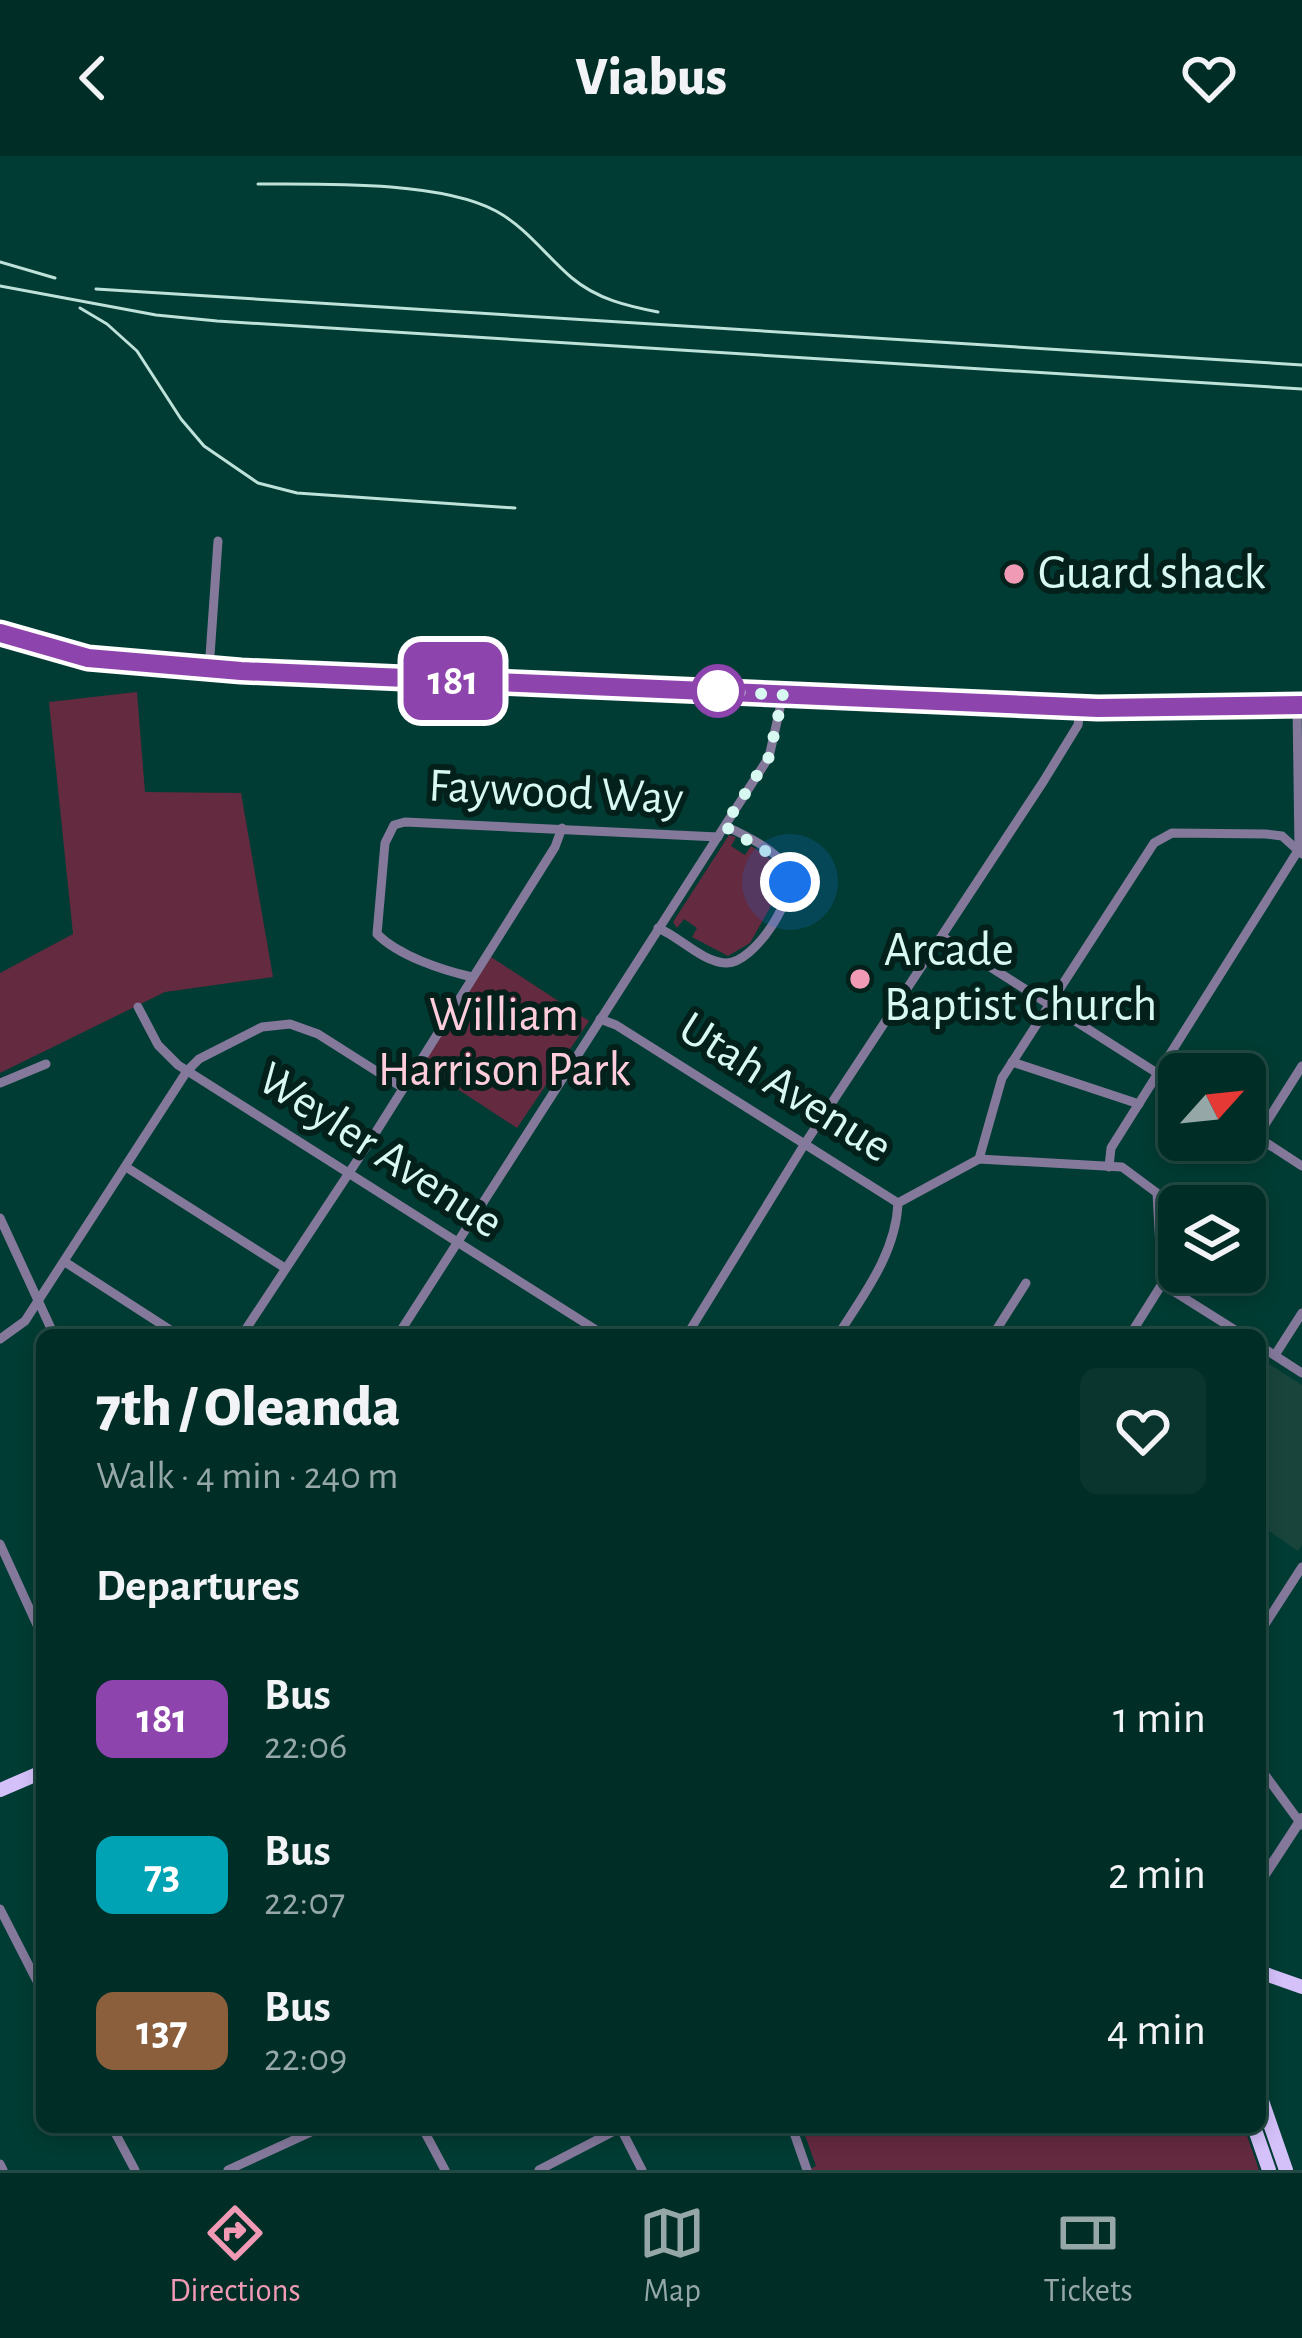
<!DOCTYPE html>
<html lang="en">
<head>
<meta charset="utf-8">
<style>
	:root { --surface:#002d26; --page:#0a352e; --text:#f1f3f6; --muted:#95a8a7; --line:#224943; --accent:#f09ab5 }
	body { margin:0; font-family:"Alegreya Sans",sans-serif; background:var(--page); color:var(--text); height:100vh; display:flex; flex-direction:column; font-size:45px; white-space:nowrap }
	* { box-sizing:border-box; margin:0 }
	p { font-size:39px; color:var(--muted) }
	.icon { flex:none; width:66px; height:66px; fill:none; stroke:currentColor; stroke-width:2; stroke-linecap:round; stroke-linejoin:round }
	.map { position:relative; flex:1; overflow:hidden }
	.details { position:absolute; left:36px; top:1173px; width:1230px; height:804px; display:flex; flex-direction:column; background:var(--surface); border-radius:18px; box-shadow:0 6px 18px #0003,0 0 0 3px var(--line) }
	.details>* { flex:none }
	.badge { padding:0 24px; border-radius:18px; font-size:42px; line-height:78px }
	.needle { width:78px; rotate:63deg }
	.fabs { position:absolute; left:1158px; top:897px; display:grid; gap:24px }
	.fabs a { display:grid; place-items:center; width:108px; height:108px; border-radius:18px; background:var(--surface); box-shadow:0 6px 18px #0003,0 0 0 3px var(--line); font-size:60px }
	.you { position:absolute; width:60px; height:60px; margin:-30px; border:9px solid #fff; border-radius:50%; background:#1a73e8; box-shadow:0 0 0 18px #1a73e833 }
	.map>.badge { position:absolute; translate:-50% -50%; box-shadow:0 0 0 6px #fff }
	h2 { padding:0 60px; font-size:45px; line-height:108px }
	.round { display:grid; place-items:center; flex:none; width:126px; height:126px; border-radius:18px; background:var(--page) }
	.summary { display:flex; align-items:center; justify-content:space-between; height:204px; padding:0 60px }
	h1 { font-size:57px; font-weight:800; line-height:90px }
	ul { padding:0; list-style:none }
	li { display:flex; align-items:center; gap:36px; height:156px; padding:0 60px }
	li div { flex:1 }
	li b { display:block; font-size:45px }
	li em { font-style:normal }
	li .badge { min-width:132px; font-weight:700; text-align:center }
	header { display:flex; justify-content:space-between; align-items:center; height:156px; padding:0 60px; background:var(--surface); font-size:54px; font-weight:800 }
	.tabs { display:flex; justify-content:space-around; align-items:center; height:168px; border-top:3px solid var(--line); background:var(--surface); font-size:33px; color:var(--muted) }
	.tabs a { display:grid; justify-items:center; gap:6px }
	.tabs .active { color:var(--accent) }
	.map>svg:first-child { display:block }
	.built { fill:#19443c }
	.green { fill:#642a3f }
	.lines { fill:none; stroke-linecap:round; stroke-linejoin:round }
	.minor { stroke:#84799b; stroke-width:9 }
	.tertiary { stroke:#84799b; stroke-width:10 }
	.primary { stroke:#d4c1fa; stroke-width:14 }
	.rail { stroke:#bee2da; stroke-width:3 }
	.line-casing { stroke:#fff; stroke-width:27 }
	.line { stroke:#8e44ad; stroke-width:18 }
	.walk { stroke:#d8f9f1; stroke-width:12; stroke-dasharray:0 21.6 }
	.poi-dot { fill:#f09ab5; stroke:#03201b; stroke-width:4.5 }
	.stop-dot { fill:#fff; stroke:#8e44ad; stroke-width:6 }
	.labels { text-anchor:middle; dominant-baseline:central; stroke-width:12; stroke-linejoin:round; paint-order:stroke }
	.poi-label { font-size:48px; fill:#d8f9f1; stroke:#03201b; text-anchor:start }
	.street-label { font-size:48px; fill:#d8f9f1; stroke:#03201b }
	.park-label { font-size:48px; fill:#ffcddb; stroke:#03201b }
</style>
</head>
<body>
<header><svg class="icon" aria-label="back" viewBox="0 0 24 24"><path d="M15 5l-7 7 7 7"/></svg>Viabus<svg class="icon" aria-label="heart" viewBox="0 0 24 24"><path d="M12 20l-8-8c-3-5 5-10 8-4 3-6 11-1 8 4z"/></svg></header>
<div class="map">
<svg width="1302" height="2014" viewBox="0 0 1302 2014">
	<rect width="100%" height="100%" fill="#003c33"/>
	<polygon class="built" points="1260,1202 1302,1229 1302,1389 1298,1395 1260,1369"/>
	<g class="green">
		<polygon points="137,536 145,636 241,637 273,821 165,836 0,917 0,817 73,778 49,546"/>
		<path d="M729,679L736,681L731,690L745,699L751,690C767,700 781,707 784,727L750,787L728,800L692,781L697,772L684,763L677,772L673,766Z"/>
		<polygon points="491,801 589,865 517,972 421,909"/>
		<polygon points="802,1971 1244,1971 1259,2014 808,2014 816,2010"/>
	</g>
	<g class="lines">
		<g class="minor">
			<polyline points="209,514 218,385"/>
			<path d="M658,772C680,781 702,806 726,807C754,808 800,738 787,713C777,694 743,678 725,670"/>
			<polyline points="943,781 1179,931"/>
			<path d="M472,821C442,814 399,800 377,778L385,687L394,669L405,666L718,681"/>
			<polyline points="138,851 158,889 178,909 604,1179"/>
			<polyline points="600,863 616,869 898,1047"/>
			<polyline points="1012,906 1139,948"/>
			<polyline points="0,927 46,908"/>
			<polyline points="1245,973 1302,1010"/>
			<polyline points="1257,981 1302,910"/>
			<polyline points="979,1003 1002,922 1154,687 1172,677 1266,678 1282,680 1302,698"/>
			<polyline points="126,1011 285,1112"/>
			<polyline points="1109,1011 1111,992 1299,693 1297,549"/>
			<polyline points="898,1047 979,1003 1122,1011 1157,1037 1162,1128 1243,1179"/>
			<polyline points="0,1062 54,1179"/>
			<polyline points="65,1106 178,1179"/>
			<polyline points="242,1179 374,979 555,691 562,672"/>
			<polyline points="398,1179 769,601 783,539"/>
			<polyline points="687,1179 804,989 1043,626 1078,569 1081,549"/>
			<path d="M838,1179C864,1138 896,1097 898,1047"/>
			<polyline points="993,1179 1026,1127"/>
			<polyline points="1130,1179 1162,1128"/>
			<polyline points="0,1183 25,1165 187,915 199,903 262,871 290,868 318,878 403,932"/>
			<polyline points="1260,1190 1302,1217"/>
			<polyline points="1275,1199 1302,1157"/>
			<polyline points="0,1388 42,1480"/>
			<polyline points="1260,1476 1302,1411"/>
			<polyline points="1260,1612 1302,1669"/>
			<polyline points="0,1753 42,1835"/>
			<polyline points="112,1971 135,2014"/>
			<polyline points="422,1971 445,2014"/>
			<polyline points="620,1971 642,2014"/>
			<polyline points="792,1971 807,2014"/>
			<polyline points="0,2008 3,2014"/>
			<polyline points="228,2014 322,1971"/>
			<polyline points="539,2014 620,1972"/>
		</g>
		<polyline class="tertiary" points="1260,1726 1302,1662"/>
		<g class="primary">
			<polyline points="0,477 89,503 209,514 1098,552 1302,549"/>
			<polyline points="0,1634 42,1616"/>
			<polyline points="1260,1816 1302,1831"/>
			<polyline points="1260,1939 1286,2014"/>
			<polyline points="1254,1971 1269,2014"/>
		</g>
		<g class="rail">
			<path d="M258,28C323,28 440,25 496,55C527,72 546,100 572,122C597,143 627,150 658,156"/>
			<polyline points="0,106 55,122"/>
			<polyline points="0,130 156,159 217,165 1302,233"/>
			<polyline points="96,133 1302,209"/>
			<polyline points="80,152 107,168 137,195 181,263 204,290 258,327 297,337 515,352"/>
		</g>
	</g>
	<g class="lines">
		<defs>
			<polyline id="line" points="0,477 88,502 241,515 1098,552 1302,549"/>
		</defs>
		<use href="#line" class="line-casing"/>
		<use href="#line" class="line"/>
		<polyline class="walk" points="718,535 783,539 769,601 724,670 780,704 790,726"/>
	</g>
	<g class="poi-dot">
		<circle cx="1014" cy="418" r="12"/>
		<circle cx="860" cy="823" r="12"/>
	</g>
	<circle class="stop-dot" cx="718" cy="535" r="24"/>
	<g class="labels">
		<g class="poi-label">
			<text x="1038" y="418">Guard shack</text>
			<text x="884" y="795">Arcade<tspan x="884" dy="55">Baptist Church</tspan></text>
		</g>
		<g class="street-label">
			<text transform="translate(556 637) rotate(3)">Faywood Way</text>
			<text transform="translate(785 932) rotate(32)">Utah Avenue</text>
			<text transform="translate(380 995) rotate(33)">Weyler Avenue</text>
		</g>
		<g class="park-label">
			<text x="504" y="860">William<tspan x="504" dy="55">Harrison Park</tspan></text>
		</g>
	</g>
</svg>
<div class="fabs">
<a><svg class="needle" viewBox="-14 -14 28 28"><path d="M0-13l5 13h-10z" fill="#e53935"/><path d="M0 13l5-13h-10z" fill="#95a8a7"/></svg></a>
<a><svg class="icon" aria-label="layers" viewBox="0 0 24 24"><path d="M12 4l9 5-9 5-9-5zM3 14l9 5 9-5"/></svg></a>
</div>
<div class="you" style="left:790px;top:726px"></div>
<b class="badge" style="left:453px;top:525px;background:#8e44ad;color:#fff">181</b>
<section class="details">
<div class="summary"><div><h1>7th / Oleanda</h1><p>Walk · 4 min · 240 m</p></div><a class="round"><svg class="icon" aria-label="heart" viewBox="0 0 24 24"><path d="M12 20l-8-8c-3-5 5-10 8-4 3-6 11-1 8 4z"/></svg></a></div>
<h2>Departures</h2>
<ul>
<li><span class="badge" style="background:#8e44ad;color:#fff">181</span><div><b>Bus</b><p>22:06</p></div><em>1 min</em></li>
<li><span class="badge" style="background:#00a3b4;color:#fff">73</span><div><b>Bus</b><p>22:07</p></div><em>2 min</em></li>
<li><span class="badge" style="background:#8b5e3c;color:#fff">137</span><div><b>Bus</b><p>22:09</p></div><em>4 min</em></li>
</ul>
</section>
</div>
<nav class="tabs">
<a class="active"><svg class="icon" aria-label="directions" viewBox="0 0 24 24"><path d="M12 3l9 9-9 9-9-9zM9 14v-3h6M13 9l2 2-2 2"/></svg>Directions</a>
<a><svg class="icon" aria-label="map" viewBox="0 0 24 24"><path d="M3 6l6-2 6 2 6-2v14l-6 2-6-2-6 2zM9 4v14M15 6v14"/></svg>Map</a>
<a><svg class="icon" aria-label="tickets" viewBox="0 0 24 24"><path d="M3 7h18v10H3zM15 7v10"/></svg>Tickets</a>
</nav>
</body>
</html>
